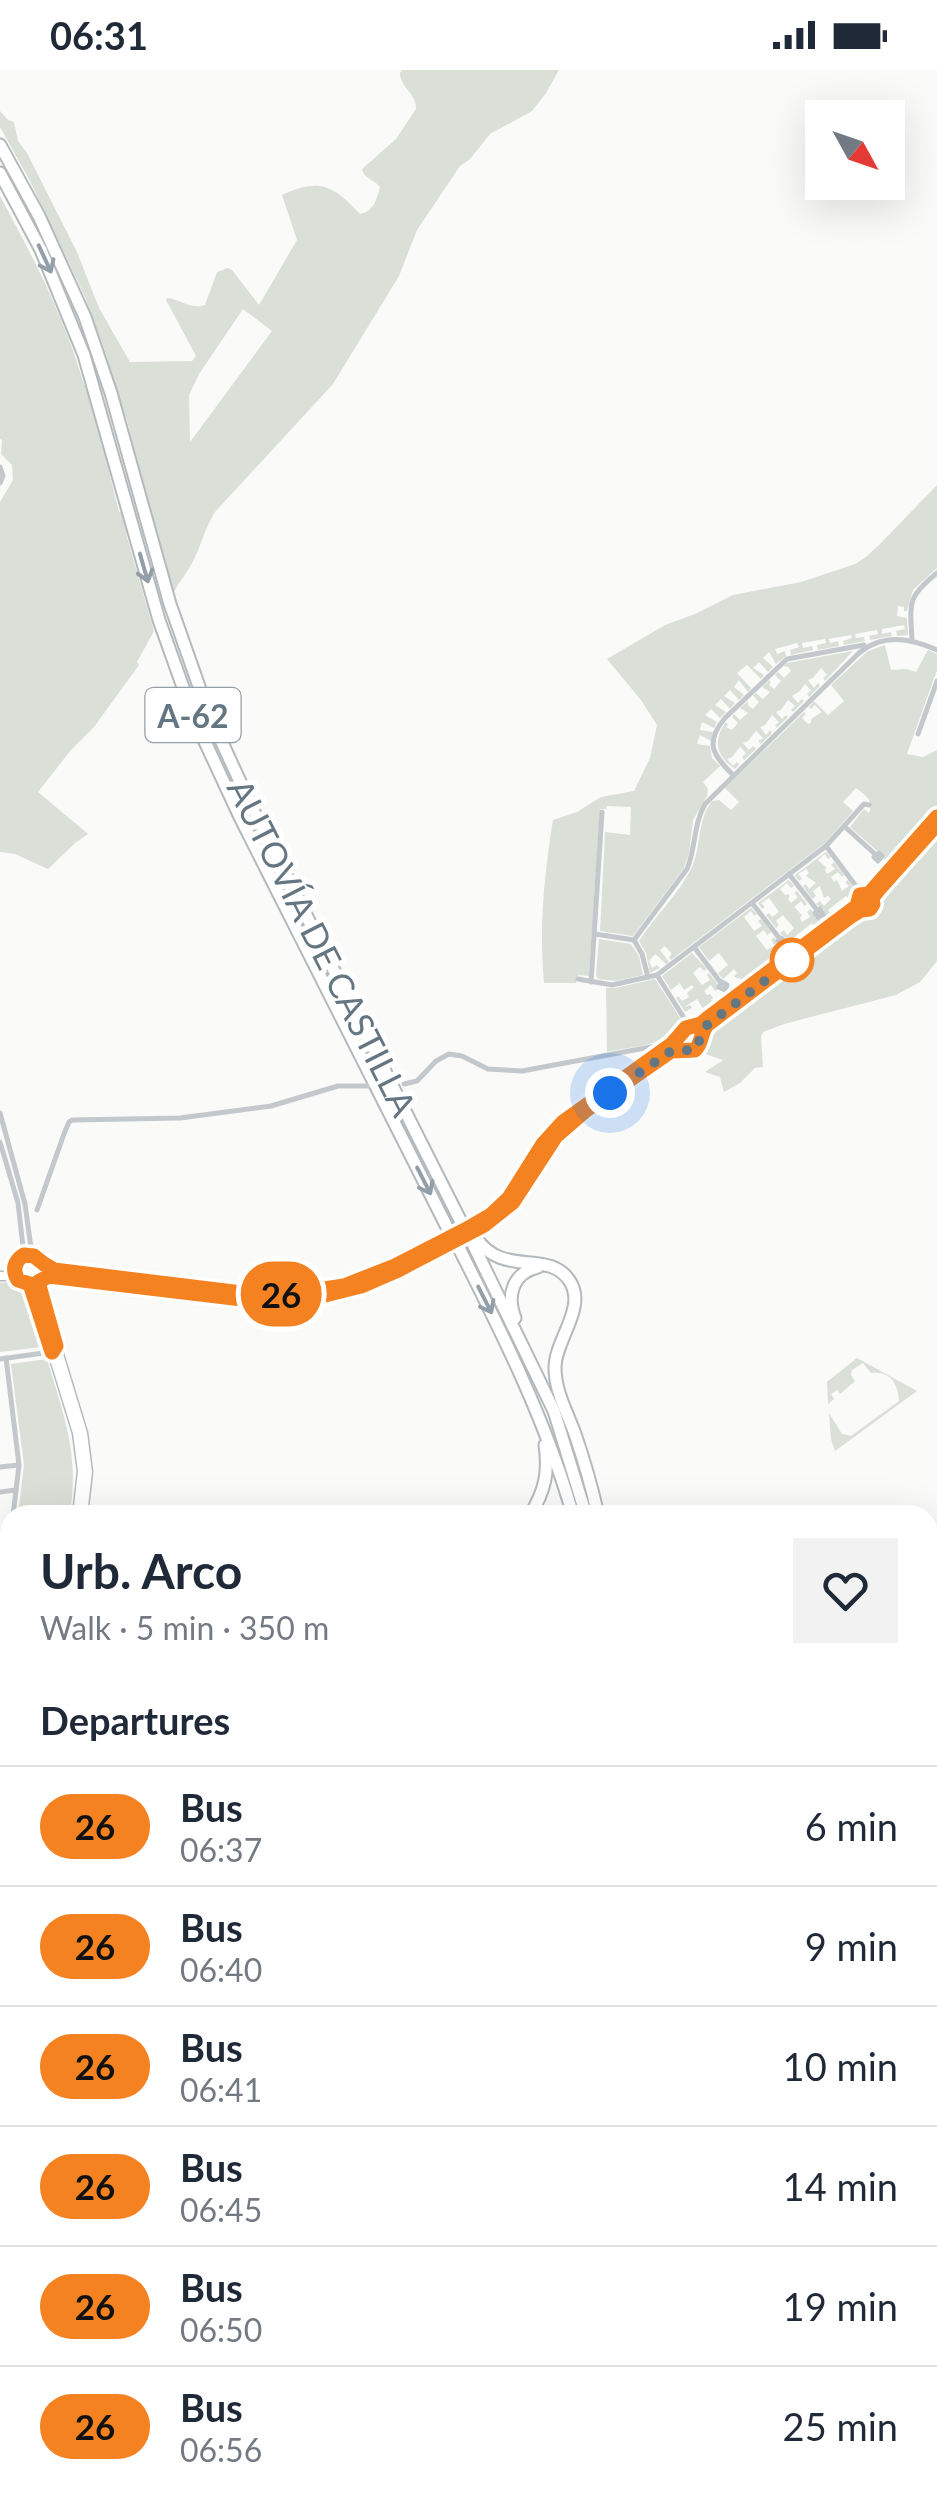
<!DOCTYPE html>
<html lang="en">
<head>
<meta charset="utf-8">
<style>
	:root { --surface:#fff; --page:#f2f2f3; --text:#1f2937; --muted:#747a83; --line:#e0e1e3 }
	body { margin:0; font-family:Lato,sans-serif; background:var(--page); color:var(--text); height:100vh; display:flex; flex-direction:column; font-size:38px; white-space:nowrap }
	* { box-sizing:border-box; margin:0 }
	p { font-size:32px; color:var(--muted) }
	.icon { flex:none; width:55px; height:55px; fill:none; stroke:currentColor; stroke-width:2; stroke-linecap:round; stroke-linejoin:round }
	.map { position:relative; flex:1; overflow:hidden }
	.sheet { position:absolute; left:0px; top:1435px; width:938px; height:1002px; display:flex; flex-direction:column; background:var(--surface); border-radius:30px 30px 0 0; box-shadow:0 10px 40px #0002 }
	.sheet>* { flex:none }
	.badge { padding:0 20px; border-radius:32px; font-size:35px; line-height:65px }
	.needle { width:65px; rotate:130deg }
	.tools { position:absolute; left:805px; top:30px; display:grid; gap:20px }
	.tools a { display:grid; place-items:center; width:100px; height:100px; border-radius:0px; background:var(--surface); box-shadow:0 10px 40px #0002; font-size:50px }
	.you { position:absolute; width:50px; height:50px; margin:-25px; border:8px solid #fff; border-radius:50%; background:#1a73e8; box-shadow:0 0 0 15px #1a73e833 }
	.map>.badge { position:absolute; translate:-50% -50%; box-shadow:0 0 0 5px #fff }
	h2 { padding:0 40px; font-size:38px; line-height:90px }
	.round { display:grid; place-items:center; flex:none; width:105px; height:105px; border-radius:0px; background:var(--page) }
	.overview { display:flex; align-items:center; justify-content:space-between; height:170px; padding:0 40px }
	h1 { font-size:48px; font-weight:700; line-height:75px }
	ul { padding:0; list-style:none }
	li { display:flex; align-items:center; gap:30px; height:120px; padding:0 40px; border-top:2px solid var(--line) }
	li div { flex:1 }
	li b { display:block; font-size:38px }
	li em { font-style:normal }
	li .badge { min-width:110px; font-weight:700; text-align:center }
	.status { display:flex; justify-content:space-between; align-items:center; height:70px; padding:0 50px; background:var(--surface); direction:ltr }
	.status svg { height:28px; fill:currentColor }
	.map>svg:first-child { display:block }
	.green { fill:#dadfd7; fill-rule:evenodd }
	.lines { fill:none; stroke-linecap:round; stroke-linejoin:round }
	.secondary-casing { stroke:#b3babf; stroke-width:11 }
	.highway-casing { stroke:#b4b9bd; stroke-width:15 }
	.street { stroke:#c3c8cc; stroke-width:5 }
	.secondary { stroke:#fff; stroke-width:8 }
	.highway { stroke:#fff; stroke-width:11 }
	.highway-bridge-casing { stroke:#b4b9bd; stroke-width:15; stroke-linecap:butt }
	.highway-bridge { stroke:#fff; stroke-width:11 }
	.oneway { stroke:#939fa8 }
	.line-casing { stroke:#fff; stroke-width:22 }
	.line { stroke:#f58220; stroke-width:15 }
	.walk { stroke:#657683; stroke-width:10; stroke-dasharray:0 18 }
	.stop-dot { fill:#fff; stroke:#f58220; stroke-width:5 }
	.labels { text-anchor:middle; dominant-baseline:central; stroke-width:10; stroke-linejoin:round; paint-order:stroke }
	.shield { fill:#fff; stroke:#939fa8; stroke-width:2.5 }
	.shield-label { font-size:32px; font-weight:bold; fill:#657683 }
	.street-label { font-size:35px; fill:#657683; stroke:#fff }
</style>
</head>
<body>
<div class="status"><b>06:31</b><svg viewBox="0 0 49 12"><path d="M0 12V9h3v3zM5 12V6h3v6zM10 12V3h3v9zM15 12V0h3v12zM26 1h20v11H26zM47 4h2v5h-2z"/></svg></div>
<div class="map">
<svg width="937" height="2436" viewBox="0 0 937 2436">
	<rect width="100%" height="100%" fill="#fafaf8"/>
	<g class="green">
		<path d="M402,0H559L546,23L532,41L490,64L470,89L460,96L417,160L399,206L333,314L215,442C204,459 201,478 191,495C186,504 179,512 174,522L145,428L127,350L118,330L107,287L85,227L30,111L0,57V41L8,50L14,52L18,71L27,83L77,182L99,238L130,292L192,291L196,286L166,230L167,228C180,229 191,240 205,235L217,202L228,198L232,200L259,235L297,170L282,125C320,107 334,116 360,144C374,141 377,129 380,117C375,110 363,108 362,99L396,69L416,39C417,24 400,17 400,3ZM243,239L272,261L190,372L189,325L199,304Z"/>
		<path d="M0,126C33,187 65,248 84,315L88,316L119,442H122L128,462L126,464L154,561L137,592L139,595L94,657L71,680L38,722L88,764L75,773L48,799L15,784L0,782V432L13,410L12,395L1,384L2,370L0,369Z"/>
		<path d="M937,415V498L913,520L907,541H904V537L898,536L897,546L907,548L908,565L897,566L896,561L905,559L904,555L882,559V564L891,562L892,566L870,570L869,566L878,564L877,560L855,564L856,568L864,567L865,571L844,575L843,571L852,568L851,565L829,569L830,573L838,571L839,576L818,580L817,575L826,573L825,569L802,573L803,578L812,576L813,580L791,585L790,580L799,577L797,573L775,579L777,584L785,581L786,586L776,594L769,582L763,588L773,597L768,602L759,592L753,598L764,605L761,609L747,595L737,603L751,618L748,622L739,610L734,617L744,625L739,630L730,620L724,626L735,633L730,639L721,629L715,635L726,642L720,648L711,639L705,645L717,652L714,658L702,652L700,660L713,662L711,671L700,665L697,674L710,676L712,688L720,696L703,712L708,719L707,726L693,750L689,783L684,798L633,866L600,861L605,762L630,765L631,737L607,736L606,739H600L589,906L578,905L576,913H544C539,858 544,805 553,750L577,742L601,727L634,721L650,688L657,655L641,630L607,589L665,555L695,544L733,525L801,512L855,494L866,487L881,473Z"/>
		<path d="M885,575L891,600L906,599L916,602L928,580L937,584V600L907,684L923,687L937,680V740L889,794L884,790L882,782L876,780L850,757L864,739L869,743C874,730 865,725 856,718L843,732L853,741L825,773L671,890L669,887L672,884L665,876L660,880L669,892L666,894L655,884L649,891L652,898L657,895L660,898L650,903L646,883L639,871C655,846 678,825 691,799C702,777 696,752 712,731L719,730L731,740L739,732L725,718L804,642L806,644L802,648L808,654L811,653V649L822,642L815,635L811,639L809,637L814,631L828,645L844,631L831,615L868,581Z"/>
		<path d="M853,581L825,611L823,608L827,605L821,598L813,608L808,610L814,618L818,613L820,616L809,627L807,624L811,620L805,614L800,621L792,626L798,633L802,629L804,631L793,642L791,640L795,636L788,630L781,640L776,642L782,649L786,645L788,647L777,658L775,655L779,652L772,645L765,655L760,657L766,665L770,660L772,663L761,674L758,671L763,668L756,661L748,671L743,673L749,680L753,676L756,679L744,690L742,687L746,683L740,677L732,687L727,689L733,696L737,692L739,695L735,699C717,687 712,671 726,652L728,654L726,657L732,660L738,653L732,647L734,644L740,650L748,643L740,638L748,631V635L753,639L759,632L753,625L756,623L763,629L770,622L762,617L769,610L771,612L769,615L774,619L781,611L775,605L778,602L784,608L791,601L788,597L783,596L787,593Z"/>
		<path d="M937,760V891L920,912L896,925L784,954L763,962L761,966L763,997L755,998L740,1013L724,1022L720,1007L705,1002L723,990L699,982L704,975L709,959L724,947L726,950L842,862L841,859L845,858C849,846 864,848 874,842L878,827L889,815L892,817L932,771L930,768Z"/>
		<polygon points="826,782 831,787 828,789 825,784 818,790 827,798 825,800 827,804 835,799 831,795 834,792 844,805 842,807 838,802 831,807 834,812 837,810 842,821 849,816 845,812 848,810 856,821 846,838 844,836 849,829 846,826 828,840 830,843 839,840 840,842 828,852 824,847 824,840 816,834 820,831 824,836 831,829 828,826 824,828 820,816 813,821 816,826 812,829 803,816 806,814 809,819 816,813 806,806 809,803 806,799 798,804 802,809 799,811 795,805"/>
		<polygon points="789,810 794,816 791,818 787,813 780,819 785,825 788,824 790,826 788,829 791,833 798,827 794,823 797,821 807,834 804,836 801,831 794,837 802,845 800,848 802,852 810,847 807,842 811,839 815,848 821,849 825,854 810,865 808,862 815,857 812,853 793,868 796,872 803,867 805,869 791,880 787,875 787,869 780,863 784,860 787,865 794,858 783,845 776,851 779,855 776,858 766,845 769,843 772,847 779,842 769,828 761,833 765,837 762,839 758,833"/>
		<polygon points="751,838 757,844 754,846 751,841 744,847 754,861 762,856 758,851 761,849 771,862 767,865 764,860 756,866 767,880 775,875 771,870 775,867 777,875 784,877 788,882 745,915 740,908 736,908 734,906 737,903 734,899 723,909 718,903 728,895 719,883 709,891 699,877"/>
		<polygon points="599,869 631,874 639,886 643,905 616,911 598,909 596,905"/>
		<polygon points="692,883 707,899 704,901 700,897 693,903 702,915 710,910 707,905 709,903 717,913 718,919 715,921 711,915 704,921 707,925 710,924 713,928 711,930 718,935 700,949 689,949 705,942 697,929 684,937 690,935 692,938 685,942 676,928 678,926 682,931 689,927 687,923 694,917 692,915 684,920 680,913 671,920 662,906"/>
		<path d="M655,909L682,951C664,978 636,975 607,982L606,918H615Z"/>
		<polygon points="9,1212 18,1221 25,1223 42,1277 0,1282 0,1213"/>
		<path d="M857,1288L917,1321L835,1381L831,1369L829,1343L842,1364L851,1366L899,1331C898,1313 890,1301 871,1303L863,1293L852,1300L851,1305L855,1311L840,1324L837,1320L831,1324L834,1329L828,1334L827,1312Z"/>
		<path d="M47,1289C63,1343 80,1386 70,1443L65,1445H18L24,1395L11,1294Z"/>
	</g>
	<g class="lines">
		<defs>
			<g id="secondary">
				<polyline points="834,859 858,841 870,839 873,834 873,828 879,819"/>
				<path d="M665,985C676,978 684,983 695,980C704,970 698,963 711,952"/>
				<polyline points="506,1139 521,1120 558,1065"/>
				<polyline points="451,1173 495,1148"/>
				<path d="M43,1194V1205L34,1214L22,1212C11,1201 14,1179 34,1185C42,1188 46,1196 54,1200L242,1223L253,1222L262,1215H268L284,1225L344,1215L395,1196L467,1159L491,1145L509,1128L543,1075L563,1052L672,975L687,958L706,950L857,836L860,825L869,824L937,747"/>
				<polyline points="0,1206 16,1206"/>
				<polyline points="41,1208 54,1205 242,1229 262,1241 268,1241 282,1231 298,1229"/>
				<polyline points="37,1212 83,1363 88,1402 83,1445"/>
				<polyline points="31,1214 77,1363 82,1401 77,1445"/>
				<polyline points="928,1693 937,1693"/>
				<polyline points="0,1872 10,1851"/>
			</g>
			<g id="highway">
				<polyline points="0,75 39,146 85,247 111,323 170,534 208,642 253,740 462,1154"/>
				<polyline points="0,103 41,180 84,285 159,550 194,648 240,747 450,1163"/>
				<path d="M476,1168C503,1208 548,1179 569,1210C588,1237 555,1269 555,1298C555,1321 567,1342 575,1364C584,1390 592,1418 598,1445"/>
				<polyline points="471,1170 554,1341 586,1445"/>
				<path d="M459,1178C503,1265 546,1351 573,1445"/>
				<path d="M515,1248C506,1225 513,1203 538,1197"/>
				<path d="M530,1445C545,1421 549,1402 545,1375"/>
				<polyline points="0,1746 10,1743"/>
				<polyline points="679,2428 682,2436"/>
				<polyline points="697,2428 699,2436"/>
				<polyline points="773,2428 775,2436"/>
				<polyline points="786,2428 787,2436"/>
				<polyline points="806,2428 808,2436"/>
			</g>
		</defs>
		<use href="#secondary" class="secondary-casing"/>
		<use href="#highway" class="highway-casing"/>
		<g class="street">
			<polyline points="0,397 3,406 0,413"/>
			<path d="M912,569C910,533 907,527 937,503"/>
			<polyline points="918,664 937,611"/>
			<path d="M733,705C713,685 704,673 725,648L787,589L864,575"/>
			<polyline points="844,756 875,784"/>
			<polyline points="826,776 862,824"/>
			<polygon points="879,783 882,786 878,791 874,787"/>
			<polyline points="789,804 817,840"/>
			<polyline points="752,833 780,869"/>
			<polygon points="820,839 823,845 818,847 815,843"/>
			<polyline points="595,864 634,870"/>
			<polygon points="781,868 786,872 782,875 778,871"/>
			<path d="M634,870L687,799C696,778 693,755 705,734L859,583C883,563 910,568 937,580"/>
			<polyline points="634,870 642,884 648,907"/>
			<polyline points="694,877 721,913"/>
			<polyline points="657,905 689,956"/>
			<polyline points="578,909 612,915 657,905 826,776 864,734 869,735"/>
			<polyline points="591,912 602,742"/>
			<polygon points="722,912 727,915 725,920 719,917"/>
			<polyline points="404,1014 417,1011 436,991 449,984 462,986 488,999 522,1001 656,976 666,972 673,966 679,966"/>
			<polyline points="0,1043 25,1134 32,1185"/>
			<polyline points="0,1072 18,1133 24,1185"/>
			<polyline points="37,1140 64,1064 69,1052 72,1050 180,1048 271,1036 338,1016 368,1016"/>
			<polyline points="6,1288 19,1395 13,1445"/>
			<polyline points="0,1289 51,1282"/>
			<polyline points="0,1397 19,1395"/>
			<polyline points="0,1422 16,1420"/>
			<polyline points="0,1529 3,1513"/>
			<polyline points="0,1574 10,1471"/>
			<polyline points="0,1641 2,1634 2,1615"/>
			<polyline points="0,1674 10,1660"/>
			<polyline points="0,1703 10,1704"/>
			<polyline points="0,1720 10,1724"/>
			<polyline points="0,1752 0,1757"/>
			<polyline points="0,1767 10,1757"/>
		</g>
		<use href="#secondary" class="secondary"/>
		<use href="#highway" class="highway"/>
		<defs>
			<g id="highway-bridge">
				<polyline points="467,1152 476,1168"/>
				<polyline points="450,1163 459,1178"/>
			</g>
		</defs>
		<use href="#highway-bridge" class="highway-bridge-casing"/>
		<use href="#highway-bridge" class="highway-bridge"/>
	</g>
	<defs><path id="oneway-shaft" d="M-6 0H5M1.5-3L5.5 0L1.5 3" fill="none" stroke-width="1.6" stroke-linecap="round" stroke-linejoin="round" transform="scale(2.5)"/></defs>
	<g class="oneway">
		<use href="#oneway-shaft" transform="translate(45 189) rotate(65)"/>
		<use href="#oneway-shaft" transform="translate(144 498) rotate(74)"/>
		<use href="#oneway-shaft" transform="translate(424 1111) rotate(63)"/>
		<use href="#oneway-shaft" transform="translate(485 1230) rotate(63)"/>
	</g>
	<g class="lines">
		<defs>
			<path id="line" d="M937,747L869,824L860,825L857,836L708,948L701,954L686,958L672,974L563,1052L543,1074L509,1128L491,1145L467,1159L395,1196L344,1216L284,1225L268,1215H262L253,1222L242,1223L54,1200L44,1194L34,1186L24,1185C14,1191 12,1200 18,1210L30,1214L52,1282L56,1276L38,1212L49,1206L242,1229L257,1239L268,1241L282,1231L321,1226L361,1216L398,1200L484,1155L513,1132L556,1066L586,1040L671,981L695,980C703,972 700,962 708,954L851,846L861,840L870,839L873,834L872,828L879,819L937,754"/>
		</defs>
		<use href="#line" class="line-casing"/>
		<use href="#line" class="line"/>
		<polyline class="walk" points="610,1023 671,981 695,980 706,956 792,890"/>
	</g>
	<circle class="stop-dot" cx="792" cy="890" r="20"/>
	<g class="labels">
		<rect class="shield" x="145.5" y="618" width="95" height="54" rx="8"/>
		<g class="shield-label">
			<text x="193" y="645">A-62</text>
		</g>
		<g class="street-label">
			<text transform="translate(323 877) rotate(63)">AUTOVÍA DE CASTILLA</text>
		</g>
	</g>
</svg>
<div class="tools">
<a><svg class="needle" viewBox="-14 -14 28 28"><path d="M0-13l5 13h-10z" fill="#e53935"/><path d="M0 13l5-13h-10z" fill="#747a83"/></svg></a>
</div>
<div class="you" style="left:610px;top:1023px"></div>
<b class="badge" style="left:281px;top:1224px;background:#f58220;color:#111">26</b>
<section class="sheet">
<div class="overview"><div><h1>Urb. Arco</h1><p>Walk · 5 min · 350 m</p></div><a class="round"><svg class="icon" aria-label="heart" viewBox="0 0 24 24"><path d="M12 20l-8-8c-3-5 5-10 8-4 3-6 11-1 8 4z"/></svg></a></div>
<h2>Departures</h2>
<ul>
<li><span class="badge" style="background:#f58220;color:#111">26</span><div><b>Bus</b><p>06:37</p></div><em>6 min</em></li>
<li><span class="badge" style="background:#f58220;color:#111">26</span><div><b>Bus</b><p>06:40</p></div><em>9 min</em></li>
<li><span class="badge" style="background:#f58220;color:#111">26</span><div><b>Bus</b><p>06:41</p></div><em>10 min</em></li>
<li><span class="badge" style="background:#f58220;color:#111">26</span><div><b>Bus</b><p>06:45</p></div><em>14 min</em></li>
<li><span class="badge" style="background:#f58220;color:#111">26</span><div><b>Bus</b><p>06:50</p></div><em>19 min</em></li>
<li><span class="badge" style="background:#f58220;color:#111">26</span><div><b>Bus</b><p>06:56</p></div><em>25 min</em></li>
</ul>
</section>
</div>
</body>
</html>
